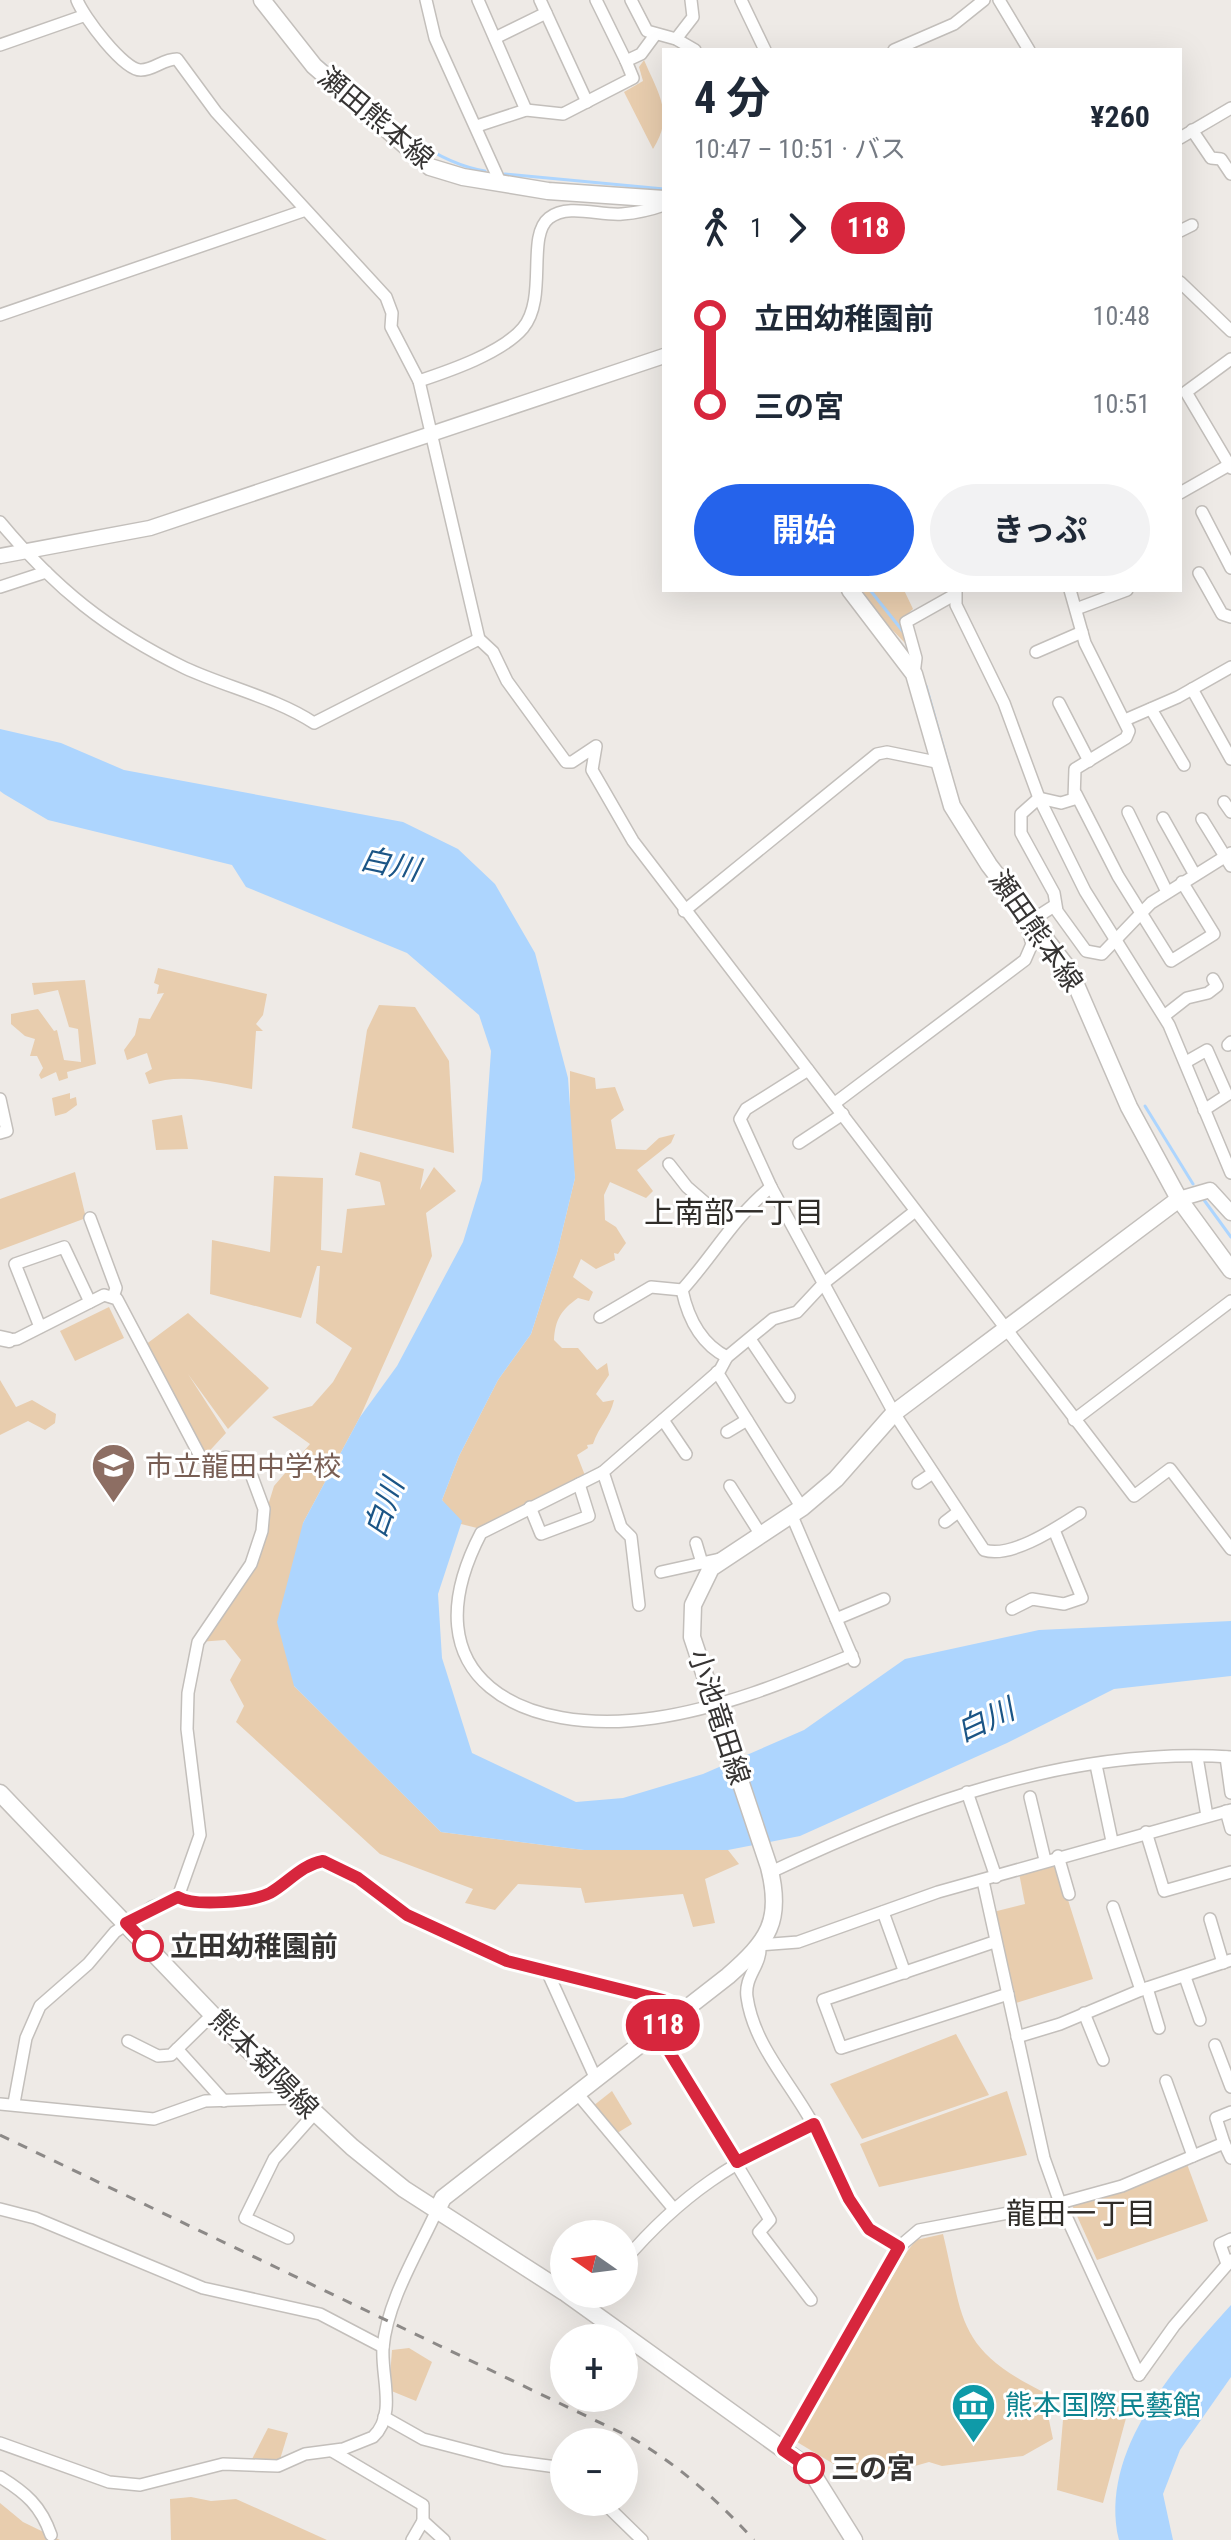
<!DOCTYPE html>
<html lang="ja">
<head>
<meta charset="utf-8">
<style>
	:root { --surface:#fff; --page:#f2f2f3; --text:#1f2937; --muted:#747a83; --accent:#2563eb }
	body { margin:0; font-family:"Roboto Condensed","Noto Sans JP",sans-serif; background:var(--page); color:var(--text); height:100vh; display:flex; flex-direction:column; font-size:30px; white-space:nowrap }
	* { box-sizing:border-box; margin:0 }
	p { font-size:26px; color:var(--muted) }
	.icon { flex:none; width:44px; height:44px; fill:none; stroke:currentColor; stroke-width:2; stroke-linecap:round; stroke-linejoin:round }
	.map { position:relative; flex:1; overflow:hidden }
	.side { position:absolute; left:662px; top:48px; width:520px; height:544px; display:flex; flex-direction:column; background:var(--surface); border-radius:0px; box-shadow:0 8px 32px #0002 }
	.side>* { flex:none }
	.badge { padding:0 16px; border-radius:26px; font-size:28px; line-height:52px }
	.needle { width:52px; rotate:284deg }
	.buttons { position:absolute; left:550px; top:2220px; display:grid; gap:16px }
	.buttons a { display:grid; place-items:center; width:88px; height:88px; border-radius:50%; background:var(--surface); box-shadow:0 8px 32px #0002; font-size:40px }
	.map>.badge { position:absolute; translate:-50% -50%; box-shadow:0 0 0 4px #fff }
	.legs { display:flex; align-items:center; gap:12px; height:88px; padding:0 32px; font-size:26px }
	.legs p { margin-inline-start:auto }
	.head { display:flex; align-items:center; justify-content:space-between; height:136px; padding:0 32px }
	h1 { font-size:44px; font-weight:700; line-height:60px }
	.cta { display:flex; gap:16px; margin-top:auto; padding:16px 32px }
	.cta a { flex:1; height:92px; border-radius:48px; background:var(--accent); color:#fff; font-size:32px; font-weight:700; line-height:92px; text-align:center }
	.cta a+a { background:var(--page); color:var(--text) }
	ul { padding:0 32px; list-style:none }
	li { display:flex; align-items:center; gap:28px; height:88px; font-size:30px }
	li i { display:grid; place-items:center; width:12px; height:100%; margin:0 10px; background:currentColor }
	li i::after { content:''; width:20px; height:20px; margin:-10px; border:6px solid; border-radius:50%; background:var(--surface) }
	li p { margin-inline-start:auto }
	li:first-child i { background:linear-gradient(#0000 50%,currentColor 0) }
	li:last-child i { background:linear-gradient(currentColor 50%,#0000 0) }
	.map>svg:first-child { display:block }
	.green { fill:#e8cdae }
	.water { fill:#add5fe }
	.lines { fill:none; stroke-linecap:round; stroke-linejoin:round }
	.stream { stroke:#add5fe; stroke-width:3 }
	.minor-casing { stroke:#c3bfbb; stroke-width:14 }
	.tertiary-casing { stroke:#c3bfbb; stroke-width:17 }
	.secondary-casing { stroke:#c3bfbb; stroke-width:19 }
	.minor { stroke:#fff; stroke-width:11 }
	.tertiary { stroke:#fff; stroke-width:14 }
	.secondary { stroke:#fff; stroke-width:16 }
	.rail { stroke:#8c8987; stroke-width:3; stroke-dasharray:10 10; stroke-linecap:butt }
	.line-1-casing { stroke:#fff; stroke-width:18 }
	.line-1 { stroke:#d7263d; stroke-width:12 }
	.stop-1-dot { fill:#fff; stroke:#d7263d; stroke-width:4 }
	.labels { text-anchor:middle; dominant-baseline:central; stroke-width:6; stroke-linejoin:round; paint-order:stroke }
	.street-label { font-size:28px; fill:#363433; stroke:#fff }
	.education-label { font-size:28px; fill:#785e54; stroke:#fff; text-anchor:start }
	.stop-label { font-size:28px; font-weight:bold; fill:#363433; stroke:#fff; text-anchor:start }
	.culture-label { font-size:28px; fill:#0d838f; stroke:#fff; text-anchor:start }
	.water-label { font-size:30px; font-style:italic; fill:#1b5586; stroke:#fff }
	.neighbourhood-label { font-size:30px; fill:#302d29; stroke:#fff }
</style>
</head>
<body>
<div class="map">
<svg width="1231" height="2540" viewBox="0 0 1231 2540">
	<rect width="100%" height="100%" fill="#eeeae6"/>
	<g class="green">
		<path d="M644,60C658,93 675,115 653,149L624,92L643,81L639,67Z"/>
		<polygon points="862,590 904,590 913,609 902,619 905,643 874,611"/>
		<path d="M158,968L267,994L263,1015L256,1024L263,1031H256L252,1089C220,1083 181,1072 149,1084L145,1073L152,1069L147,1053L127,1060L124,1050L135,1035L139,1018L150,1019L164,993L157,994L159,985L154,983Z"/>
		<polygon points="85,980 96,1064 67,1072 68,1078 59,1081 56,1072 41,1079 39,1075 43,1068 37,1056 30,1056 35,1039 25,1036 11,1024 11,1014 38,1009 54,1031 57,1030 64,1060 81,1062 78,1029 69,1027 58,990 34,995 32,983"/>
		<polygon points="379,1005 415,1007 449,1061 454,1153 352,1128 367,1030"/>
		<path d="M570,1071L595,1078L596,1089L615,1087L624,1110L611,1120L616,1149L646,1150L659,1138L675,1134L671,1143L637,1170L653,1191L646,1198L610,1182L604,1195L605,1220L616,1227L626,1243L618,1254L614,1253L615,1260L596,1269L581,1259L573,1277L593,1292L589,1301L578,1298C561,1310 555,1320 554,1340L562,1348H578L597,1370L607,1363L609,1375L596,1394L603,1402L614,1400C610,1418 599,1426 593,1444L587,1445L588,1448L577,1455L586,1478L477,1528L461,1524L442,1500L459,1456L498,1380L531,1334L557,1253L575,1178L570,1140Z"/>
		<polygon points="70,1093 70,1099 76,1097 77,1105 66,1113 55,1116 52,1098"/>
		<polygon points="182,1115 188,1149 156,1150 152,1120"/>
		<polygon points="360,1152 424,1169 420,1190 434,1167 456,1191 426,1213 432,1256 360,1417 303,1523 294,1686 441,1832 584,1850 728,1850 739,1864 705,1879 715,1923 693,1927 683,1894 585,1903 581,1888 518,1884 495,1910 465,1903 473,1889 380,1854 236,1722 244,1706 230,1680 241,1660 225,1640 198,1642 250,1564 274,1486 310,1444 272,1417 312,1406 333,1382 352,1348 316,1323 320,1266 317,1266 301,1318 210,1294 212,1240 270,1252 274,1176 323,1178 321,1250 342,1253 347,1209 385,1205 380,1182 355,1175"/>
		<polygon points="75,1172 86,1218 0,1250 0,1199"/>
		<polygon points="109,1307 124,1338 75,1361 60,1331"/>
		<polygon points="188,1313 269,1388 228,1429 188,1374 226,1433 203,1458 141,1348"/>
		<polygon points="0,1380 16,1407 32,1400 56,1414 55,1423 45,1430 28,1421 0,1435"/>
		<polygon points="1056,1862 1093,1979 1016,2003 993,1912 1025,1904 1019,1873"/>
		<polygon points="956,2034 989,2095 862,2139 830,2084"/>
		<polygon points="612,2091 632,2124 614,2135 593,2106"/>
		<polygon points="1007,2091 1027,2155 879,2187 860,2144"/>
		<polygon points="1187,2164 1208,2221 1097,2260 1072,2205"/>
		<path d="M943,2234C964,2321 956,2348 1043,2392L1053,2439L1023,2456L942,2466L929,2462L873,2478L847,2472L797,2442L906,2253L916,2240Z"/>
		<polygon points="409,2348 432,2362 416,2401 389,2390 392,2350"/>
		<polygon points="1132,2396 1103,2503 1057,2490 1063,2420"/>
		<polygon points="268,2428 288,2433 278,2466 249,2465"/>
		<polygon points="191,2497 211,2501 236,2499 327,2540 171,2540 170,2499"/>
		<polygon points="0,2503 23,2522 60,2540 0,2540"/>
	</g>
	<g class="water">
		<polygon points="0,729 61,743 124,770 403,822 458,849 495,884 535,953 568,1078 575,1178 557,1253 531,1334 498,1380 459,1456 442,1500 462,1521 438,1594 442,1658 472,1753 576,1802 623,1798 703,1774 804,1730 905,1659 1039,1630 1231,1621 1231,1676 1114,1689 1007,1743 800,1836 728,1850 584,1850 441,1832 294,1686 277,1622 303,1523 360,1417 397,1366 463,1242 482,1180 491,1051 479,1015 407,953 246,887 232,865 48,820 4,794 0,791"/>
		<path d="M1231,2305V2377L1180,2450L1163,2494L1173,2540H1119C1098,2451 1176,2366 1231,2305Z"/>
	</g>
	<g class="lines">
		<g class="stream">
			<path d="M320,61C370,102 420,160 485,171"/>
			<polyline points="505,174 664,189"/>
			<polyline points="870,590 905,634"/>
			<polyline points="926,686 950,771"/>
			<polyline points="1145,1106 1193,1184"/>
			<polyline points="1204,1200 1231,1237"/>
		</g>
		<defs>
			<g id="minor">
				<path d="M77,0C83,16 124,71 141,70C154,70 163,59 177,59L216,112L386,297L392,313L391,327L419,381L479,639L493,652L507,681L566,762H572L596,746L592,770L633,841L1134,1496L1170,1469L1231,1549"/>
				<polyline points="426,0 435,38 501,184"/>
				<polyline points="478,0 526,110"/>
				<polyline points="540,0 587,102"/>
				<polyline points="596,0 626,61"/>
				<polyline points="631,0 647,31 676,39 695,50"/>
				<polyline points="741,0 765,50"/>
				<polyline points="999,0 1029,50"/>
				<polyline points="495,38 546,13"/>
				<polyline points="676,39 693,17 691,0"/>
				<polyline points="0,45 83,16"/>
				<polyline points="894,50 954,24 984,0"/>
				<polyline points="477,126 526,110 563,114 633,78 626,61 641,54 655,35"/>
				<polyline points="1192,130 1211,158 1221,159 1231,174"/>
				<polyline points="1180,138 1231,108"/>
				<polyline points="1180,231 1192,225"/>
				<polyline points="1180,282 1231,331"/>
				<polyline points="0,315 303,211"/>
				<polyline points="1231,359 1186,392 1231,468"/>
				<path d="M419,381C449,371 502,353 523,328C548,298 526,236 549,218C568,203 600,216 622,214C636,213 650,210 664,205"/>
				<polyline points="1180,493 1229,465"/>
				<polyline points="1202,512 1231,568"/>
				<path d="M0,522C55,588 107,630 185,668C226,687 276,698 314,723L479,639"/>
				<polyline points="1199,573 1222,614 1231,617"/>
				<polyline points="0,587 46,572"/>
				<polyline points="956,590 956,605 1004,703 1039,798 1085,891 1169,1025 1231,1173"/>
				<polyline points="1070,590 1085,643 1129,731 1126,738 1075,769 1074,799 1061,803 1039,798 1021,814 1021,833 1054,893 1057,911 1086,951 1102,954 1151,903 1231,853"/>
				<polyline points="1076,609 1127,590"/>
				<polyline points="1036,652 1082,632"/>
				<polyline points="914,674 916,658 906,622 954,595"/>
				<polyline points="1192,689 1231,759"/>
				<polyline points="1059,703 1089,761"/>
				<polyline points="1151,709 1184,765"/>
				<polyline points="1125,720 1178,697 1231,667"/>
				<polyline points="1076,794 1118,876 1171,961 1214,934 1182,882"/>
				<polyline points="1224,802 1231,812"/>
				<polyline points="1128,812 1167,892"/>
				<polyline points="1163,818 1195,875"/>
				<polyline points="1202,819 1231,866"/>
				<polyline points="684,911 877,754 887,752 941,763"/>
				<polyline points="1164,1016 1187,998 1208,993 1217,986 1213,979"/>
				<polyline points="1228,1045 1231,1042"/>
				<polyline points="1186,1062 1207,1050 1227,1095 1204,1110"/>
				<path d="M808,1070L746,1109L740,1119L771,1187L894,1413L984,1550C1011,1559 1058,1527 1080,1513"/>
				<polyline points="0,1099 7,1131 0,1133"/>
				<polyline points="835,1103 1025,960 1032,944 1026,924 1054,906"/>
				<polyline points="799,1143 843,1114"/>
				<polyline points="669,1164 687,1187 731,1225"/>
				<polyline points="90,1218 116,1288 113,1297"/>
				<polyline points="600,1317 651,1287 682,1290"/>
				<polyline points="40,1327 15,1264 64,1247 90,1302"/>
				<polyline points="750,1339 789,1397"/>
				<polyline points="9,1340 17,1339 104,1295 117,1299 200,1456 208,1462 226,1457 237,1460 251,1474 264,1509 262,1531 251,1564 198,1642 188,1693 187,1729 200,1835 178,1897"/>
				<path d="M727,1357C701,1344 688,1318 682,1290C713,1256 734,1217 771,1187"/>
				<polyline points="717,1372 802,1508"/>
				<polyline points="663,1420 686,1454"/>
				<polyline points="1074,1420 1231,1301"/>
				<polyline points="727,1432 747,1420"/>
				<path d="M603,1472L481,1533C405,1679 524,1737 654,1718C723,1708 788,1681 852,1655"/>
				<polyline points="918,1483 933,1473"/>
				<polyline points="730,1486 761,1535"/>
				<polyline points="530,1507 541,1534 589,1516 579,1484"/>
				<polyline points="792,1516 854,1661"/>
				<polyline points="945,1522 958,1512"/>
				<polyline points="696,1543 702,1563"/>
				<polyline points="661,1572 720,1559"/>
				<polyline points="639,1605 631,1537 621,1527 603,1472 720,1370 727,1357 773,1319 797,1312 824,1283 914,1212"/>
				<polyline points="1012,1609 1032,1599 1064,1604 1082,1598 1054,1530"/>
				<polyline points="836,1619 884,1599"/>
				<polyline points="1197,1757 1207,1816"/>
				<polyline points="1226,1757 1231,1793"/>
				<polyline points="1096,1765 1112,1841"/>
				<polyline points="967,1792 996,1877"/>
				<polyline points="1030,1797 1045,1860"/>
				<polyline points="1226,1811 1231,1829"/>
				<polyline points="1146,1832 1164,1891 1231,1872"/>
				<polyline points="1058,1856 1069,1894"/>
				<path d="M771,1872C914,1804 1069,1747 1231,1757"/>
				<polyline points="983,1881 1044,2158 1060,2203 1139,2375"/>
				<polyline points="1113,1907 1141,1990"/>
				<polyline points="883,1912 905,1973"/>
				<polyline points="1210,1919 1223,1963"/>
				<polyline points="994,1942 823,2000 841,2048 1008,1994"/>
				<polyline points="547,1971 595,2077"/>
				<polyline points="1185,1977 1200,2020"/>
				<polyline points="1147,1988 1159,2028"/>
				<polyline points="1084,2013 1103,2060"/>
				<polyline points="656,2030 770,2220 759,2232 811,2300"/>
				<polyline points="1017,2037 1060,2024 1141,1990 1231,1960"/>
				<polyline points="128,2041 158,2056 171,2055 213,2014"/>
				<polyline points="1215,2045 1231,2087"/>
				<polyline points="177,2049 224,2101"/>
				<polyline points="1166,2081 1193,2156"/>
				<polyline points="576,2092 673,2208"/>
				<path d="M14,2103L26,2038L40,2006L88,1964L115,1932L152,1907L178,1897C194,1907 252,1902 270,1893C288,1883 301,1865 323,1861L358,1878L407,1915L507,1961L663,2000L684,2009"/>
				<polyline points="0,2104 154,2119 205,2101 295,2098"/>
				<polyline points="1224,2143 1231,2158"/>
				<polyline points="0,2209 35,2218 203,2288 320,2314 383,2347"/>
				<polyline points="288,2238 245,2218 274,2159 314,2114"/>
				<path d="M899,2247C889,2241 875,2235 867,2227C844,2199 832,2160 815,2128C793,2085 754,2047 747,1997C744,1976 762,1965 760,1945L798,1942L938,1892L1231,1810"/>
				<path d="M624,2261C682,2193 734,2161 814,2124"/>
				<polyline points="1227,2264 1220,2244 1231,2239"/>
				<polyline points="586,2306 596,2294"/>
				<polyline points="1139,2375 1174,2326 1231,2260"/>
				<polyline points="384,2417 423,2439 504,2460 564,2468"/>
				<path d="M0,2443L109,2482L140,2485L223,2464L278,2466L305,2454L343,2449L373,2437C397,2415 381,2377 383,2348C387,2301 418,2252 437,2210"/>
				<polyline points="783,2450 899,2247 919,2230 1060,2203 1122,2186 1224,2143 1216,2118 1231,2112"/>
				<polyline points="332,2451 423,2505 423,2521"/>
				<path d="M0,2477C26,2493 41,2506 51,2535"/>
				<polyline points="603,2502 642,2540"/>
				<polyline points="412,2540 423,2521 444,2540"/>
			</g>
			<g id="tertiary">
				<polyline points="0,556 150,528 664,356"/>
				<polyline points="1179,1199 1210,1190 1231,1213"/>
				<polyline points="0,1338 9,1340"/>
			</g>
			<g id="secondary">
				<polyline points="262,0 314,66 430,167 463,177 548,191 664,199"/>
				<polyline points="850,590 914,674 952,806 989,865 1070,971 1129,1107 1179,1199 1231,1270"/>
				<polyline points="0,1793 231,2034 352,2147 404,2189 564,2292"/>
				<path d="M437,2210L443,2198L728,1976C768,1941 783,1921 769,1867L692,1637L693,1605L711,1568L803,1507L836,1479L894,1413L1179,1199"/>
				<polyline points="567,2294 809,2468 854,2540"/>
			</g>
		</defs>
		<use href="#minor" class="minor-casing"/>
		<use href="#tertiary" class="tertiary-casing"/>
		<use href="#secondary" class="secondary-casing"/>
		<use href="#minor" class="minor"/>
		<use href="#tertiary" class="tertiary"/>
		<use href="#secondary" class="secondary"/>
		<path class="rail" d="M0,2135L630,2437C678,2464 717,2500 754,2540"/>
	</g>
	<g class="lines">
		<defs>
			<path id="line-1" d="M148,1946L126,1923L178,1897C194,1907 252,1902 270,1893C288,1883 301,1865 323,1861L358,1878L407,1915L507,1961L663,2000L684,2009L656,2030L737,2162L814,2124L849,2199L869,2229L899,2247L783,2450L809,2468"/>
		</defs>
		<use href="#line-1" class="line-1-casing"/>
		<use href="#line-1" class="line-1"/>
	</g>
	<defs>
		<symbol id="school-pin" viewBox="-11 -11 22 30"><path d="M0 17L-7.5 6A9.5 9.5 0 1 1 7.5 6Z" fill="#8d6e63" stroke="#fff"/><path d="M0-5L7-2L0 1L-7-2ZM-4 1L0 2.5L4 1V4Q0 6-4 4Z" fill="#fff"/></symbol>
		<symbol id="museum-pin" viewBox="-11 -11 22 30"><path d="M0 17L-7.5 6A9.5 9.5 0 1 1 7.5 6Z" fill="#0f9aa8" stroke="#fff"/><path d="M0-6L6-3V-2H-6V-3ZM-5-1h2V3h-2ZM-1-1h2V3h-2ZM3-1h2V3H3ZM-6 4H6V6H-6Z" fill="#fff"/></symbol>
	</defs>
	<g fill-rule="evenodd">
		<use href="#school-pin" x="88" y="1440" width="51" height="69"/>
		<use href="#museum-pin" x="948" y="2380" width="51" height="69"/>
	</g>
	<g class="stop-1-dot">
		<circle cx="148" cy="1946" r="14"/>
		<circle cx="809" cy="2468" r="14"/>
	</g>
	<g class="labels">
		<g class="street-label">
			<text transform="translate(376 118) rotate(40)">瀬田熊本線</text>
			<text transform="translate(1036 931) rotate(55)">瀬田熊本線</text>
			<text transform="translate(719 1717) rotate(72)">小池竜田線</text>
			<text transform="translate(264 2064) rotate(45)">熊本菊陽線</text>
		</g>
		<g class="education-label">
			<text x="145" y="1466">市立龍田中学校</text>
		</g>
		<g class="stop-label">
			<text x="170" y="1946">立田幼稚園前</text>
			<text x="831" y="2468">三の宮</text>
		</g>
		<g class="culture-label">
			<text x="1005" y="2405">熊本国際民藝館</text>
		</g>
		<g class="water-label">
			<text transform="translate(390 864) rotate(12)">白川</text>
			<text transform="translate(384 1508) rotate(-70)">白川</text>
			<text transform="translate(985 1720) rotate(-25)">白川</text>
		</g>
		<g class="neighbourhood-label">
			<text x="734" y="1212">上南部一丁目</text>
			<text x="1081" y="2213">龍田一丁目</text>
		</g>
	</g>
</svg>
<div class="buttons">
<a><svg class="needle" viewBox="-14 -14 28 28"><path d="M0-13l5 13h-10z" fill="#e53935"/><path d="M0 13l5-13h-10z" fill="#747a83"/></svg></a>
<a>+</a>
<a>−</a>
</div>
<b class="badge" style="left:663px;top:2025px;background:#d7263d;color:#fff">118</b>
<section class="side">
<div class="head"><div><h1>4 分</h1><p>10:47 – 10:51 · バス</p></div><b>¥260</b></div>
<div class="legs"><svg class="icon" aria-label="walk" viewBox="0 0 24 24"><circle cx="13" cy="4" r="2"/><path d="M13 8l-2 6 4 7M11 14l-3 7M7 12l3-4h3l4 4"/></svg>1<svg class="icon" aria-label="forward" viewBox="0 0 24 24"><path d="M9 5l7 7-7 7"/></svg><b class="badge" style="background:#d7263d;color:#fff">118</b></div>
<ul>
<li><i style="color:#d7263d"></i><b>立田幼稚園前</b><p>10:48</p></li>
<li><i style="color:#d7263d"></i><b>三の宮</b><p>10:51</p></li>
</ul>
<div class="cta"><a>開始</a><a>きっぷ</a></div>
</section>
</div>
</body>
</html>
